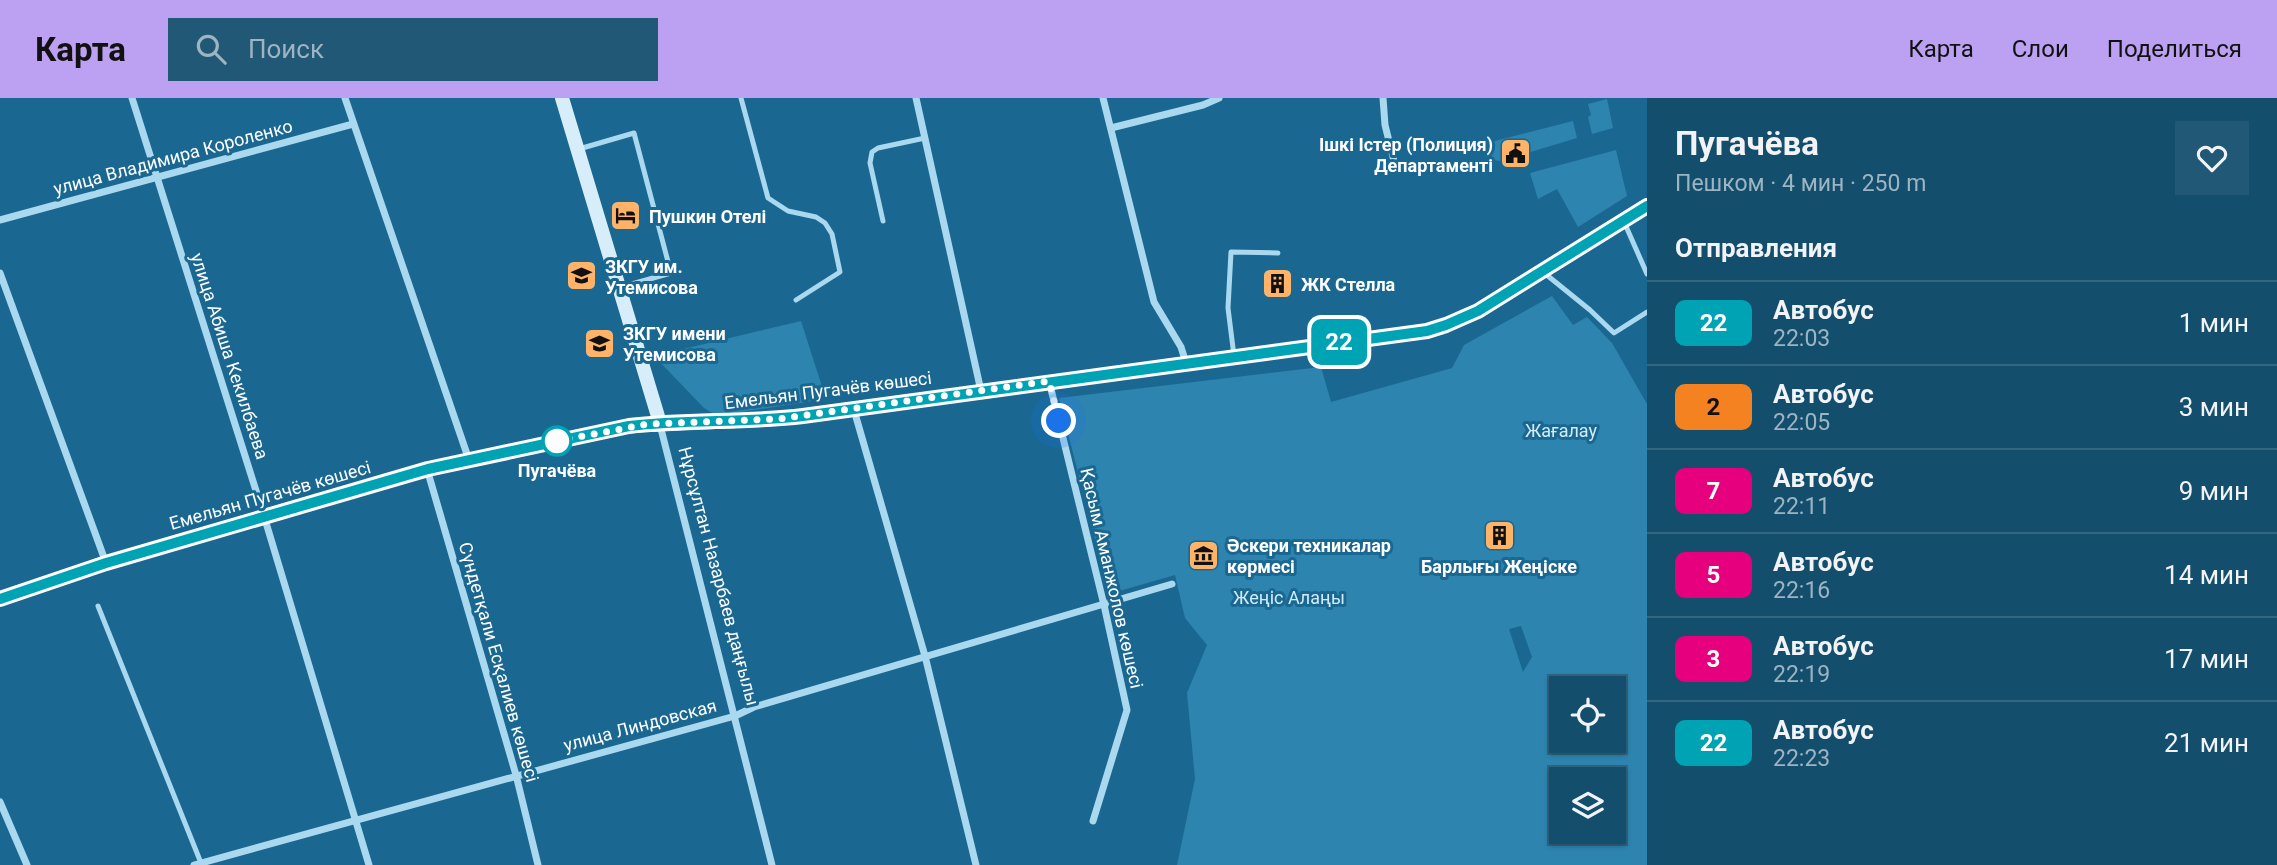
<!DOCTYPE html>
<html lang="ru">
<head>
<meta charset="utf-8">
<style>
	:root { --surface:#144e6d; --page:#215875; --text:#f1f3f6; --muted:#9db4c2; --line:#336580; --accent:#bca0f2 }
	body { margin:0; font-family:Roboto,sans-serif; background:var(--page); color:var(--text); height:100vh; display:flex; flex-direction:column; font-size:26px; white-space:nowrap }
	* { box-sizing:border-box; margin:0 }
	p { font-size:23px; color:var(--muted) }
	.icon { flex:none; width:38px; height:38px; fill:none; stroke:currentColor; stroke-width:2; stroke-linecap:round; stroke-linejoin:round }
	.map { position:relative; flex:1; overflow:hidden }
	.drawer { display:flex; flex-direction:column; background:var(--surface); width:630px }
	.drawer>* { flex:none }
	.badge { padding:0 14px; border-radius:10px; font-size:24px; line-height:46px }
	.buttons { position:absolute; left:1549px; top:578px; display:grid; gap:14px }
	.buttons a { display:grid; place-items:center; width:77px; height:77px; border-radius:0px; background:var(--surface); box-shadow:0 2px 5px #0004,0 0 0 2px var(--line); font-size:35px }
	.you { position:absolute; width:35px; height:35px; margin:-18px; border:5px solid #fff; border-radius:50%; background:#1a73e8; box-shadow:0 0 0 10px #1a73e833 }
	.map>.badge { position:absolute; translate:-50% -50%; box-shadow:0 0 0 4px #fff }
	h2 { padding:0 28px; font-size:26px; line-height:63px }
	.round { display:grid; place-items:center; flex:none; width:74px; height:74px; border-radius:0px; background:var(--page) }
	.headline { display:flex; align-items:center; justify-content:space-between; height:119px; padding:0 28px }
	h1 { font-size:33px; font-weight:700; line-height:52px }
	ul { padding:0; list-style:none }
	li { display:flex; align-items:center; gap:21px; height:84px; padding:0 28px; border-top:2px solid var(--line) }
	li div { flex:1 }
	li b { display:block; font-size:26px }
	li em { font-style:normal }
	li .badge { min-width:77px; font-weight:700; text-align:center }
	header { display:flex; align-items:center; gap:42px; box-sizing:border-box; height:98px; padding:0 35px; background:var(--accent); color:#111 }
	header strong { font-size:33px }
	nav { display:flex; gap:38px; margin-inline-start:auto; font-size:24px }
	.search { width:490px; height:63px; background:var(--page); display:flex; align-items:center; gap:18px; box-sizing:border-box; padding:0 24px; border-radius:0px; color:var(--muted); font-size:26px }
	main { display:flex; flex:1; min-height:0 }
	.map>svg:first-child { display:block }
	.green { fill:#2d84af; fill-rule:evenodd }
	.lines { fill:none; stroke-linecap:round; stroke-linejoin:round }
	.lane { stroke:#aad8ef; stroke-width:5 }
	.street { stroke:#aad8ef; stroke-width:7 }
	.secondary { stroke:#d7eefa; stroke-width:14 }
	.line-casing { stroke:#fff; stroke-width:16 }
	.line { stroke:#00a3b4; stroke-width:10 }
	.walk { stroke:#fff; stroke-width:7; stroke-dasharray:0 12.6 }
	.stop-dot { fill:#fff; stroke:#00a3b4; stroke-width:3.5 }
	.labels { text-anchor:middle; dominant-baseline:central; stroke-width:6; stroke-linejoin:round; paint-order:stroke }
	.poi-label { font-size:18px; font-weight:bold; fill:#fff; stroke:#1a6891; text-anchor:start }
	.street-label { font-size:18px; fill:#fff; stroke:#1a6891 }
	.park-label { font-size:18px; fill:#d0ecfa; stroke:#1a6891 }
	.stop-label { font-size:18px; font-weight:bold; fill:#fff; stroke:#1a6891 }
</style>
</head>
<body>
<header>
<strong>Карта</strong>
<div class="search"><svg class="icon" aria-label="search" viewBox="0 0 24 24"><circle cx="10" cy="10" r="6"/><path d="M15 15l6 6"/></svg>Поиск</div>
<nav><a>Карта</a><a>Слои</a><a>Поделиться</a></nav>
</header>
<main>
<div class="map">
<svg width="1647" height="767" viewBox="0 0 1647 767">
	<rect width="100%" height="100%" fill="#1a6891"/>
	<g class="green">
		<polygon points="1607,1 1613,30 1592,36 1588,19 1591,17 1588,6"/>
		<polygon points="1573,23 1577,40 1501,63 1492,62 1487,45"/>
		<polygon points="1616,52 1627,98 1578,129 1557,91 1538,101 1530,75"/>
		<path d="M1552,198L1573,227L1587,219L1612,245L1647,306V767H1177L1195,681L1187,595L1207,547L1185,520L1175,477L1109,496L1059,300L1321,269L1331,304L1452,270L1464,247ZM1521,528L1532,559L1523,574L1509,531ZM1561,590H1614V642H1561ZM1561,681H1614V733H1561Z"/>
		<polygon points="801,223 826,301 729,316 714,316 704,310 654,258"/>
	</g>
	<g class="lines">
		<g class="lane">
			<polyline points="741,0 768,100 788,113 816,119 825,125 832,136 840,174 796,202"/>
			<polyline points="579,51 634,35 671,175 621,189"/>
			<polyline points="883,123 870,65 872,54 878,50 925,40"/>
			<polyline points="1625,126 1647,176"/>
			<polyline points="1543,174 1590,212 1614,235 1647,214"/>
			<polyline points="1234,258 1228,210 1231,154 1278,155"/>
			<polyline points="98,508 201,765"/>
		</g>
		<g class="street">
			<polyline points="132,0 264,418 369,767"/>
			<polyline points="345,0 469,362"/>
			<polyline points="916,0 981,293"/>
			<polyline points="1103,0 1154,204 1181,249 1186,265"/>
			<polyline points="1383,0 1385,27 1395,67"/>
			<polyline points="1111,30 1203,7 1219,0"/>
			<polyline points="0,122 353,26"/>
			<polyline points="0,175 106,465"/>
			<polyline points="1049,283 1104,507 1127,612 1093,723"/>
			<polyline points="854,312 925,558 976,767"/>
			<polyline points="660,327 772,767"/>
			<polyline points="427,371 516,677 538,767"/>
			<polyline points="0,704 27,767"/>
			<polyline points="194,767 735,618 754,609 1172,486"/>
		</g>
		<g class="secondary">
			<polyline points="562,0 660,325"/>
			<polyline points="0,501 106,465 427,371 629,328 778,321 1427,233 1446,227 1478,213 1647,108"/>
		</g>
	</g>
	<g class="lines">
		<defs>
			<path id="line" d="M0,501L106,465L428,371L629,328C687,321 745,325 803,318L1427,233L1446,227L1478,213L1647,108"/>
		</defs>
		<use href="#line" class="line-casing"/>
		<use href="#line" class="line"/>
		<polyline class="walk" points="557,343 648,326 778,321 1049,283 1059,323"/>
	</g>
	<defs>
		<symbol id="civic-square" viewBox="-11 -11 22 22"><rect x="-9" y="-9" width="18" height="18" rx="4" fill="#ffb368" stroke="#1a6891"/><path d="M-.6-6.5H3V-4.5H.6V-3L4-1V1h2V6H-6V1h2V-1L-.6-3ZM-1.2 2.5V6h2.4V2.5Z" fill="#111"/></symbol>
		<symbol id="hotel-square" viewBox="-11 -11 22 22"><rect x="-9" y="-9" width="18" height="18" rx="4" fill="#ffb368" stroke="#1a6891"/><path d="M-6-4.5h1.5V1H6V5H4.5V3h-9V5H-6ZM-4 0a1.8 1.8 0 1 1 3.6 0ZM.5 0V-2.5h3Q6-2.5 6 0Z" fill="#111"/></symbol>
		<symbol id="university-square" viewBox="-11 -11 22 22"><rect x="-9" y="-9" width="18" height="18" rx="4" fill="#ffb368" stroke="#1a6891"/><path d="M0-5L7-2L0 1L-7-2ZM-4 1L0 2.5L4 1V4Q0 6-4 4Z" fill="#111"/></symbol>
		<symbol id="building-square" viewBox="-11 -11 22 22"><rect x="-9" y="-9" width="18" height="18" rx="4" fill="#ffb368" stroke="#1a6891"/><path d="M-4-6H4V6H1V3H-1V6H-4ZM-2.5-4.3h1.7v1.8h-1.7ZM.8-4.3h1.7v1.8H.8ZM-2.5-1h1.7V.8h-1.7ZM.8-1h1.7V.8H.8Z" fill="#111"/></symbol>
		<symbol id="museum-square" viewBox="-11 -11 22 22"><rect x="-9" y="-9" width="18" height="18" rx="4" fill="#ffb368" stroke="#1a6891"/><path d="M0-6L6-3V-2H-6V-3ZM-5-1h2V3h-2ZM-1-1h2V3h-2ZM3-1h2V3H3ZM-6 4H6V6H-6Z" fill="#111"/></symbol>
	</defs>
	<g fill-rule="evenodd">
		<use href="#civic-square" x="1498" y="38" width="35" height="35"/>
		<use href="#hotel-square" x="608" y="100" width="35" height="35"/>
		<use href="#university-square" x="564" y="160" width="35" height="35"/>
		<use href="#building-square" x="1260" y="168" width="35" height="35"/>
		<use href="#university-square" x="582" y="228" width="35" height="35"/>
		<use href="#building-square" x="1482" y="420" width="35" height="35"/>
		<use href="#museum-square" x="1186" y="440" width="35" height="35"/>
	</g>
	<circle class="stop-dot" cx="557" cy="343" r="14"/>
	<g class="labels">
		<g class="poi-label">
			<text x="1493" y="46" text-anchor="end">Ішкі Істер (Полиция)<tspan x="1493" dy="21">Департаменті</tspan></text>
			<text x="649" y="118">Пушкин Отелі</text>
			<text x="605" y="168">ЗКГУ им.<tspan x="605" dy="21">Утемисова</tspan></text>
			<text x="1301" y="186">ЖК Стелла</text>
			<text x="623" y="235">ЗКГУ имени<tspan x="623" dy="21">Утемисова</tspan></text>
			<text x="1227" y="447">Әскери техникалар<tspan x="1227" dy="21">көрмесі</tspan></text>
			<text x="1499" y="468" text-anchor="middle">Барлығы Жеңіске</text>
		</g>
		<g class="street-label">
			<text transform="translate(173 59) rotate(-15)">улица Владимира Короленко</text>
			<text transform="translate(230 258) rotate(72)">улица Абиша Кекилбаева</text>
			<text transform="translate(828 292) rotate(-7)">Емельян Пугачёв көшесі</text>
			<text transform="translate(270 397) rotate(-16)">Емельян Пугачёв көшесі</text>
			<text transform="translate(719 478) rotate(75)">Нұрсұлтан Назарбаев даңғылы</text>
			<text transform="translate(1112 480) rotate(77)">Қасым Аманжолов көшесі</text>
			<text transform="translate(499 564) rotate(74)">Сүндетқали Есқалиев көшесі</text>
			<text transform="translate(640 627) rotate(-15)">улица Линдовская</text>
		</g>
		<g class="park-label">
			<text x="1561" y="332">Жағалау</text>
			<text x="1289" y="499">Жеңіс Алаңы</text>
		</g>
		<g class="stop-label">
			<text x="557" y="372">Пугачёва</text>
		</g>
	</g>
</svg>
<div class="buttons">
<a><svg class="icon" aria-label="locate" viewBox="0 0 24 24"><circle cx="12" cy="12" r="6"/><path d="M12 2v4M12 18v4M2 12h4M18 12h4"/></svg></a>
<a><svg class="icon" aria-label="layers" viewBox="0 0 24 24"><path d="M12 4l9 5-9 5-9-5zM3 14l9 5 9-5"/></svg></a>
</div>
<div class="you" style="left:1059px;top:323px"></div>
<b class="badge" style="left:1339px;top:244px;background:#00a3b4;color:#fff">22</b>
</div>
<section class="drawer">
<div class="headline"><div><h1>Пугачёва</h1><p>Пешком · 4 мин · 250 m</p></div><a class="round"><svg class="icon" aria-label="heart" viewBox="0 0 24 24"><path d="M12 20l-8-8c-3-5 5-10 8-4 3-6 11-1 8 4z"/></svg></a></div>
<h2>Отправления</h2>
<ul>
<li><span class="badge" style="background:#00a3b4;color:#fff">22</span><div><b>Автобус</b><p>22:03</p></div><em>1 мин</em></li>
<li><span class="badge" style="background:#f58220;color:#111">2</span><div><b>Автобус</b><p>22:05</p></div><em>3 мин</em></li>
<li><span class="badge" style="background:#e6007e;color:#fff">7</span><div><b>Автобус</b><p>22:11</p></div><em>9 мин</em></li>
<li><span class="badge" style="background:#e6007e;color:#fff">5</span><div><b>Автобус</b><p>22:16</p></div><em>14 мин</em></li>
<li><span class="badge" style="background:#e6007e;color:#fff">3</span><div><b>Автобус</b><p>22:19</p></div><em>17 мин</em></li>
<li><span class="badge" style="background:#00a3b4;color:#fff">22</span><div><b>Автобус</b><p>22:23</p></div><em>21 мин</em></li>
</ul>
</section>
</main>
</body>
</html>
